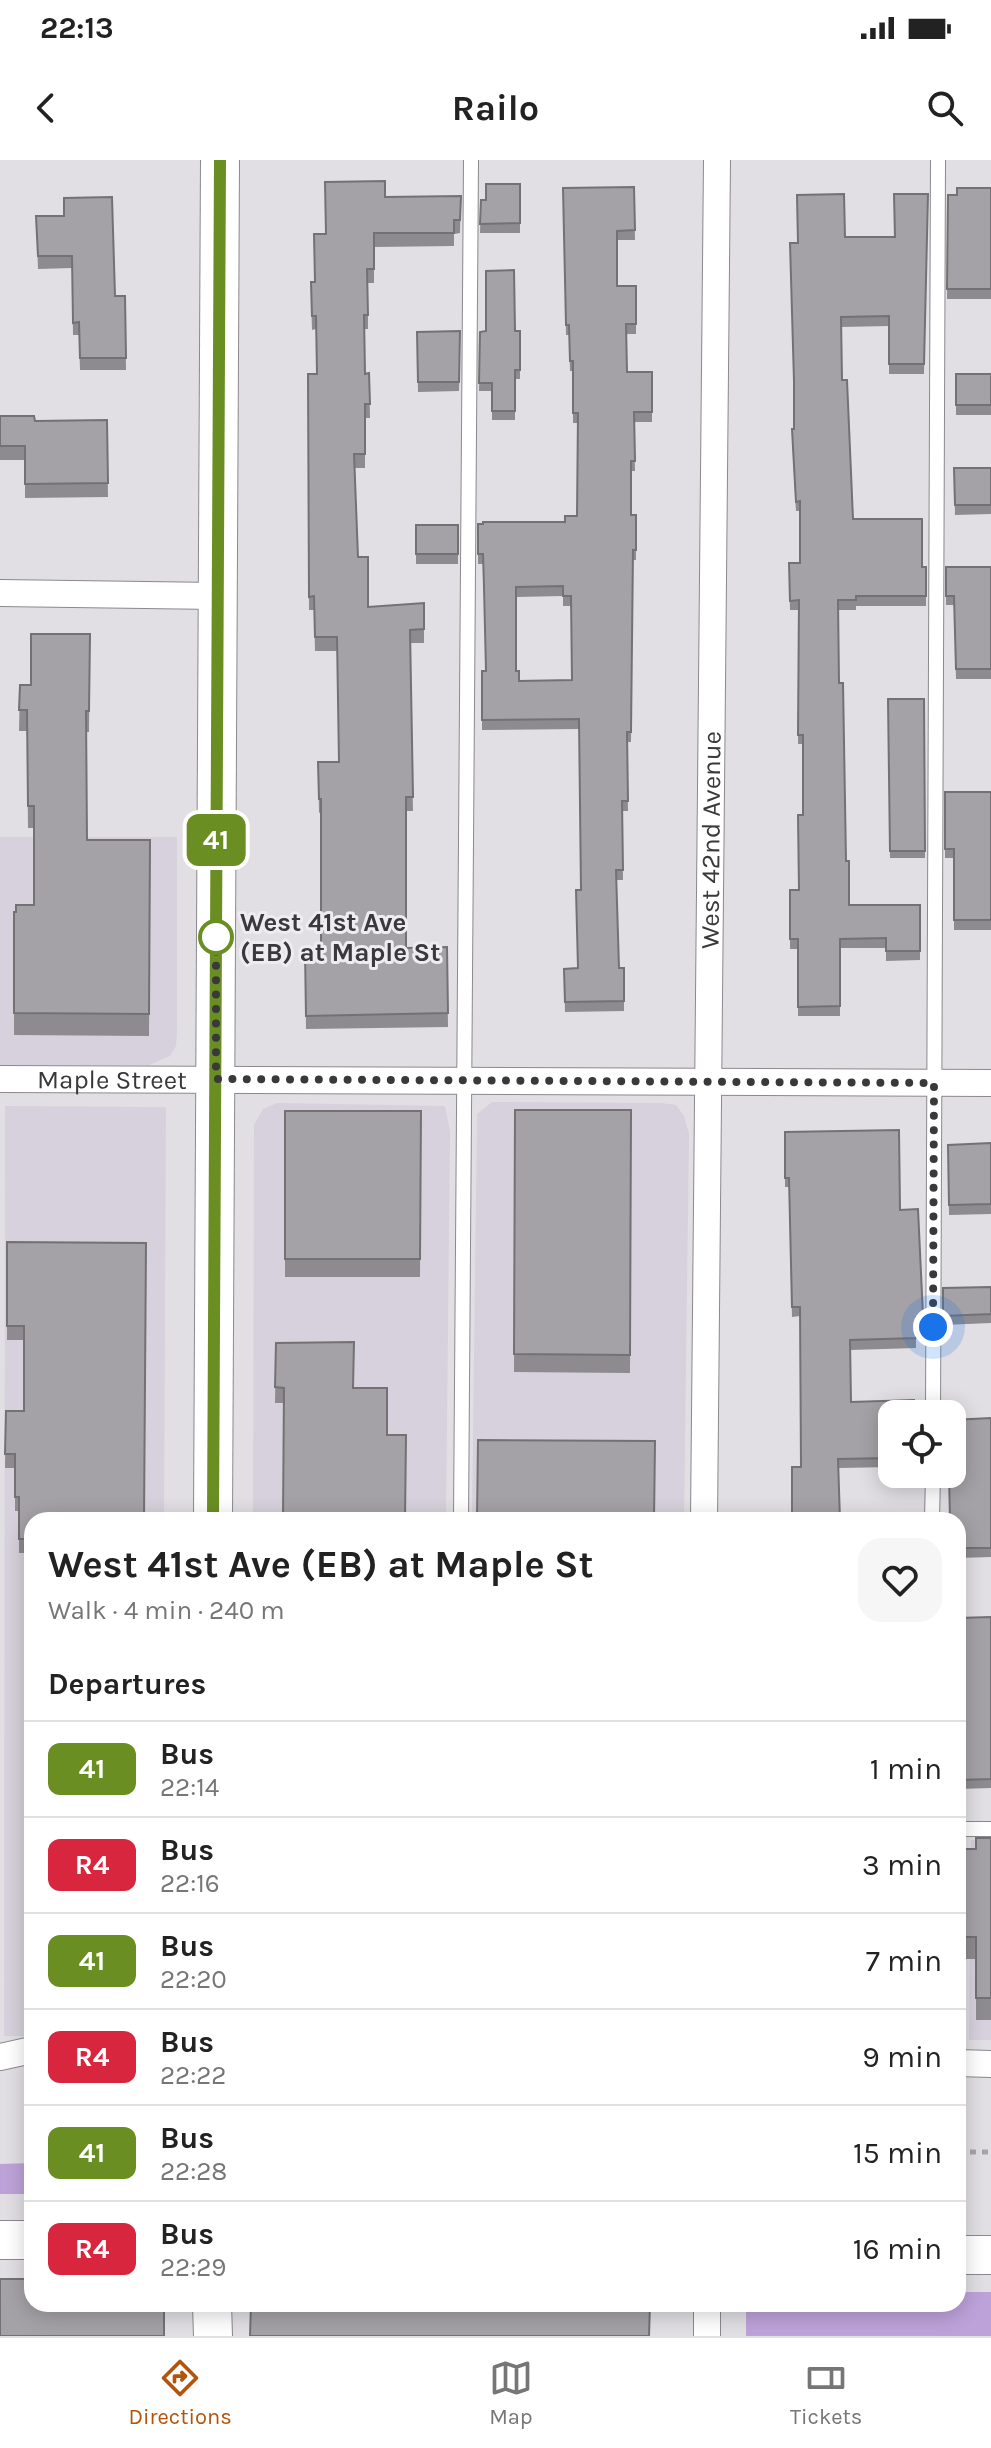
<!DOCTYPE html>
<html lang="en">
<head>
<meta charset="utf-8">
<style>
	:root { --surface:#fff; --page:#f6f6f6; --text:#222; --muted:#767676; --line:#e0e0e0; --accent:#b45309 }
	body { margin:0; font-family:Karla,sans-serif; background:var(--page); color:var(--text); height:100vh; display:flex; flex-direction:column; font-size:30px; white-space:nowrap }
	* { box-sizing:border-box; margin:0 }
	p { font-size:26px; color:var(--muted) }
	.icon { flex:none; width:44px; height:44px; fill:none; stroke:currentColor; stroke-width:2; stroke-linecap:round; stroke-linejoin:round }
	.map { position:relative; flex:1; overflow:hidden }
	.side { position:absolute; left:24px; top:1352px; width:942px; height:800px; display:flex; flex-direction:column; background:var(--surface); border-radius:24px; box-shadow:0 4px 20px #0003 }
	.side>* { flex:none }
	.badge { padding:0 16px; border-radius:12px; font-size:28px; line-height:52px }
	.buttons { position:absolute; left:878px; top:1240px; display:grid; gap:16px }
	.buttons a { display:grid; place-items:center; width:88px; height:88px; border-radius:16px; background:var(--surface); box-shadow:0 4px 20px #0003; font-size:40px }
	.you { position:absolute; width:40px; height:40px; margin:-20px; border:6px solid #fff; border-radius:50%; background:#1a73e8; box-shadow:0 0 0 12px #1a73e833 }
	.map>.badge { position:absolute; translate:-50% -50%; box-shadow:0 0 0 4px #fff }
	h2 { padding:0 24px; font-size:30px; line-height:72px }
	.round { display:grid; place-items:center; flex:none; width:84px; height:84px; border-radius:24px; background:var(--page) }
	.headline { display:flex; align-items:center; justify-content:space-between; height:136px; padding:0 24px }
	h1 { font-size:38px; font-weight:700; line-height:60px }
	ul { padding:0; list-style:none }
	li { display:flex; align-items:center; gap:24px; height:96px; padding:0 24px; border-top:2px solid var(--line) }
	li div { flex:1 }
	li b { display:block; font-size:30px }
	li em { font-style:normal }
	li .badge { min-width:88px; font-weight:700; text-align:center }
	.status { display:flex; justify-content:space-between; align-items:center; height:56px; padding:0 40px; background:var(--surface); direction:ltr }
	.status svg { height:22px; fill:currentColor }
	header { display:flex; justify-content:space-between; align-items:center; height:104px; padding:0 24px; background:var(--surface); font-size:36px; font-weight:700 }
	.tabs { display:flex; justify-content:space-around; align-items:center; height:112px; border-top:2px solid var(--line); background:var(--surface); font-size:22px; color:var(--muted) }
	.tabs a { display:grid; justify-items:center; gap:4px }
	.tabs .selected { color:var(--accent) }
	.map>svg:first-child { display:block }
	.built { fill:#d6d1dc }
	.green { fill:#bda2d9 }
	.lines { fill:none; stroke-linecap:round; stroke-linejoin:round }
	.lane-casing { stroke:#8b898d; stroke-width:16 }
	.street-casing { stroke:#8b898d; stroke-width:28 }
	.secondary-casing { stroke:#8b898d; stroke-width:40 }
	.path { stroke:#a7a5a8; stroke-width:5; stroke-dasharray:6 6; stroke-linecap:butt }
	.lane { stroke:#fff; stroke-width:14 }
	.street { stroke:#fff; stroke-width:26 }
	.secondary { stroke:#fff; stroke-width:38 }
	.wall { fill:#8d8b8f; fill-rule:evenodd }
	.building { fill:#a4a2a6; stroke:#737174; stroke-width:2; fill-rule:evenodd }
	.line-casing { stroke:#fff; stroke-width:18 }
	.line { stroke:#6b8e23; stroke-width:12 }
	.walk { stroke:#39383a; stroke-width:8; stroke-dasharray:0 14.4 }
	.stop-dot { fill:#fff; stroke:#6b8e23; stroke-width:4 }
	.labels { text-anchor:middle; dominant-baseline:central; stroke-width:6; stroke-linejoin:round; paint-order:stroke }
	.street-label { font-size:26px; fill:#39383a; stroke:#eeecf0 }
	.stop-label { font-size:26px; font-weight:bold; fill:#39383a; stroke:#eeecf0; text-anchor:start }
</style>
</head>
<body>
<div class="status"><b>22:13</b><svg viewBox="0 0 49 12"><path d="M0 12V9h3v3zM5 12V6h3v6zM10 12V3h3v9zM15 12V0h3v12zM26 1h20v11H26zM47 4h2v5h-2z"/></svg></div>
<header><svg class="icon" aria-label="back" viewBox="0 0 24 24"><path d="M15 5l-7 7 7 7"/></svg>Railo<svg class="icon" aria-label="search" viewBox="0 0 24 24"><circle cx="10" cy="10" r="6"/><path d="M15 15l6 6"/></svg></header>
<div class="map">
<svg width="991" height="2176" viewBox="0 0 991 2176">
	<rect width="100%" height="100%" fill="#e1dfe3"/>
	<g class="built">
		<polygon points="0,677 177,677 177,872 176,886 170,896 149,905 0,905"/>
		<polygon points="492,942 661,943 676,945 684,956 689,974 684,1360 472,1360 477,954"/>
		<polygon points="277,943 445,946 450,971 446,1360 253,1360 254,965 263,949"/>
		<polygon points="5,946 166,947 164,1360 32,1360 32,1876 4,1876"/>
		<polygon points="971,1680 991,1680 991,1880 969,1880"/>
	</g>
	<g class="green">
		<polygon points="32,2003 32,2034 0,2034 0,2004"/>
		<polygon points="958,2132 991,2132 991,2176 746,2176 746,2144 958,2144"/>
	</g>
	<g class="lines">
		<defs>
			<g id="lane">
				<polyline points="933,1254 938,0"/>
				<polyline points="461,1360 471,0"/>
				<polyline points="932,1360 933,1314"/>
				<polyline points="958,1669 991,1669"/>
			</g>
			<g id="street">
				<polyline points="0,433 217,436"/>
				<path id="s1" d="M0,919L991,923"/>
				<path id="s2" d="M704,1360L717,0"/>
				<polyline points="0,1897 32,1890"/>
				<polyline points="958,1903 991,1904"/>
				<polyline points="707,2176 707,2144"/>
			</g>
			<g id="secondary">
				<polyline points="213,1360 220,0"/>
				<polyline points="0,2080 32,2080"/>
				<polyline points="958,2095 991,2095"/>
				<polyline points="212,2144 213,2176"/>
			</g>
		</defs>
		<use href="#lane" class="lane-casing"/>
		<use href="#street" class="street-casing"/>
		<use href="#secondary" class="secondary-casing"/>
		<polyline class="path" points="958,1992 991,1992"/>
		<use href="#lane" class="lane"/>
		<use href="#street" class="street"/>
		<use href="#secondary" class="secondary"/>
	</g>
	<g class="wall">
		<polygon points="520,24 520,73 480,73 481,40 486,40"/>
		<path d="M634,27L635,80H617V126H636V174H626L627,212H652V262H634L635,311H631V355H636V400H633L631,582H627L628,651H622L623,720H616L619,808H624V851L565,852L564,809L577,808L581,730L579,569L482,570V511H486L483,404H478V364L565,362L577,356L578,263H573V211H570L569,175H566L563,28ZM563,436V446H571L572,520L519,521L516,511V437Z"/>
		<polygon points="991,28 991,139 947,139 948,35 957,35"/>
		<polygon points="928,34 924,214 889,214 889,166 841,167 842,220 853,359 922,407 926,407 926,446 856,446 856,450 838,450 839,523 846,701 849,745 920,745 920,800 886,801 886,788 840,788 840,856 798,856 798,789 790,789 790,730 798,730 803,655 803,584 798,584 799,450 790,450 789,403 800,403 800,351 796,351 792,279 794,269 798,83 845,77 895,77"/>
		<polygon points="461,36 460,73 454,74 454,86 374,87 374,123 368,123 368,169 364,169 365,214 369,213 370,258 365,258 365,308 355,308 358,397 368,447 424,443 424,483 410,483 413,651 406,651 406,788 447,787 448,867 306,869 305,790 321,789 321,652 319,653 318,602 339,602 337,491 315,491 314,450 309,450 308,214 317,214 316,169 312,170 311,135 315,122 385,37"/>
		<polygon points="36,56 64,56 115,136 125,136 126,210 80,210 79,175 73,175 72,108 38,109"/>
		<polygon points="460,171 459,231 418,232 417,172"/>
		<polygon points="520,171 520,219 515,219 515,260 492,260 492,231 479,231 480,172"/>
		<rect x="956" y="214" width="35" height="41"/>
		<polygon points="0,256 35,261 107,260 108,337 25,338 25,300 0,300"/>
		<polygon points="954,308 991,308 991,354 955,355"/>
		<rect x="416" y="365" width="42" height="39"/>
		<polygon points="946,407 991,407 991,519 956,519 954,445 946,445"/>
		<polygon points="90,474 89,572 86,572 87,680 150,680 149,876 14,875 14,752 34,745 34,668 28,668 27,571 19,571 20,525 31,525"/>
		<polygon points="888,539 924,539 925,698 890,698"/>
		<polygon points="945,632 991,632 991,770 954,770 954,698 945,698"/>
		<polygon points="515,950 631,950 630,1213 514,1212"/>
		<polygon points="285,951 421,951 420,1117 285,1117"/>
		<polygon points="785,972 900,1050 923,1156 923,1166 916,1166 916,1188 850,1190 851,1242 892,1254 892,1307 839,1308 801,1307 800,1156 792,1157 789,1027 785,1027"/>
		<polygon points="991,983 991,1054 949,1055 948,985"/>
		<polygon points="7,1082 146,1083 32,1360 32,1393 19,1393 19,1351 15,1351 15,1308 5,1308 6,1251 24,1251 24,1180 7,1180"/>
		<polygon points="991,1127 991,1163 943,1165 943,1128"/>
		<polygon points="354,1182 284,1243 275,1243 276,1183"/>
		<polygon points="991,1258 991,1397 958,1398 958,1360"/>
		<polygon points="991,1457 991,1628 958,1629 958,1458"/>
		<polygon points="991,1678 991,1860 976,1860 976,1799 958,1799 958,1689 976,1689"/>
	</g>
	<g class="building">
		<polygon points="385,21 385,37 461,36 460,60 454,60 454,73 374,73 374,109 367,109 368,155 364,155 365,214 369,213 370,244 365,244 365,294 354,294 358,397 368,397 368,447 424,443 424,469 410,470 413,637 406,637 406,788 447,787 448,853 306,856 305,790 321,789 321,639 319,639 318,602 339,602 337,477 315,477 314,436 309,437 308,214 317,214 316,156 312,156 311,122 315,122 314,74 326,74 325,22"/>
		<polygon points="486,24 520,24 520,63 480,64 481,40 486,40"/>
		<path d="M634,27L635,70L617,71V126H636V164H626L627,212H652V252H634L635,301H631V355H636V390H633L631,572H627L628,641H622L623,710H616L619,808H624V841L565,842L564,809L578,808L576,730H581L579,559L482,560V511H486L484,427L483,394H478V364H483V362H565V356H577L578,253H573V201H570L569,165H566L563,28ZM563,426V436H571L572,520L519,521V511H516V427Z"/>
		<polygon points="957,28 991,28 991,129 947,129 948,35 957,35"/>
		<polygon points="844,34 845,77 895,77 894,34 928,34 924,204 889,204 889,156 841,157 842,220 847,220 853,359 922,359 922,407 926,407 926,436 856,436 856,440 838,440 839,523 843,523 846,701 849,701 849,745 920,745 920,791 886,791 886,778 840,779 840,846 798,847 798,779 790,779 790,730 799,730 798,655 803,655 803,575 798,575 799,440 790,441 789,403 800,403 800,341 796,342 792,269 794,269 794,221 790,83 798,83 797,35"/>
		<polygon points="112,37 115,136 125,136 126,198 80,198 79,162 73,163 72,96 38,96 36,56 64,56 64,38"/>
		<polygon points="514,110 515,171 520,171 520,210 515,210 515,251 492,251 492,223 479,223 480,172 486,171 486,111"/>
		<polygon points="460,171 459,222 418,222 417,172"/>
		<rect x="956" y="214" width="35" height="31"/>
		<polygon points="0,256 34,256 35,261 107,260 108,323 25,324 25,286 0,286"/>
		<polygon points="954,308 991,308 991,345 955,345"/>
		<rect x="416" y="365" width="42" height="29"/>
		<polygon points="946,407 991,407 991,509 956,509 954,436 946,436"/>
		<polygon points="31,474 90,474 89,551 86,551 87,680 150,680 149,854 14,853 14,752 16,752 16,745 34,745 34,646 28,646 27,550 19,550 20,525 31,525"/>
		<polygon points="888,539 924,539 925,691 890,691"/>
		<polygon points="945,632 991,632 991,760 954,760 954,689 945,689"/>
		<polygon points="515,950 631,950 630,1195 514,1194"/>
		<polygon points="285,951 421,951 420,1099 285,1099"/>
		<polygon points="899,970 900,1050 918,1049 923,1156 916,1157 916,1178 850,1180 851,1242 914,1240 914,1254 892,1254 892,1298 838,1299 840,1360 792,1360 792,1307 801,1307 800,1147 792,1147 789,1018 785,1018 785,972"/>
		<polygon points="991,983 991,1044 949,1045 948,985"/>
		<polygon points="7,1082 146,1083 144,1360 32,1360 32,1379 19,1379 19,1337 15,1337 15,1294 5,1294 6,1251 24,1251 24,1166 7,1166"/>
		<polygon points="991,1127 991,1154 943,1156 943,1128"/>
		<polygon points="354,1182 353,1228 387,1228 387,1275 406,1275 405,1360 283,1360 284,1228 275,1227 276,1183"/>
		<polygon points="991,1258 991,1388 958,1388 958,1360 950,1360 949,1314 952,1314 952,1260"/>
		<polygon points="478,1280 655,1281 654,1360 477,1360"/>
		<polygon points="991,1457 991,1619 958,1620 958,1458"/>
		<polygon points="976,1678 991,1678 991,1838 976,1838 976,1777 958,1777 958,1689 976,1689"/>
		<polygon points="0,2119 32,2119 32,2144 164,2144 164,2176 0,2176"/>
		<polygon points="251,2144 650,2144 649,2176 250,2176"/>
	</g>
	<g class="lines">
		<defs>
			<polyline id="line" points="213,1360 220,0"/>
		</defs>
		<use href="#line" class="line-casing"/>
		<use href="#line" class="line"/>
		<polyline class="walk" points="216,777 216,919 934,923 933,1167"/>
	</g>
	<circle class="stop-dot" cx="216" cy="777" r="16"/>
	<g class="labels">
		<g class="street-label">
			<text stroke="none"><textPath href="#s2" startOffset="680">West 42nd Avenue</textPath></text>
			<text stroke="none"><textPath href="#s1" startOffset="112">Maple Street</textPath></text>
		</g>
		<g class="stop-label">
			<text x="240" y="762">West 41st Ave<tspan x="240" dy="30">(EB) at Maple St</tspan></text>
		</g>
	</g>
</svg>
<div class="buttons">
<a><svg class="icon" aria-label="locate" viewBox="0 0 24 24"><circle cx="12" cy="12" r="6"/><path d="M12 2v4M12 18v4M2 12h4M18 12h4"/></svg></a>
</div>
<div class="you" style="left:933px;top:1167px"></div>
<b class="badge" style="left:216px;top:680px;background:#6b8e23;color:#fff">41</b>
<section class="side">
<div class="headline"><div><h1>West 41st Ave (EB) at Maple St</h1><p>Walk · 4 min · 240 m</p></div><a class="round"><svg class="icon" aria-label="heart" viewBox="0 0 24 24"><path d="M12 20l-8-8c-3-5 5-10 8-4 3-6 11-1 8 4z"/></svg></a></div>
<h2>Departures</h2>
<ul>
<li><span class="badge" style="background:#6b8e23;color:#fff">41</span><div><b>Bus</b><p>22:14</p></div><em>1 min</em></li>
<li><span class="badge" style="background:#d7263d;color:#fff">R4</span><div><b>Bus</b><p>22:16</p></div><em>3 min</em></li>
<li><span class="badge" style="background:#6b8e23;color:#fff">41</span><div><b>Bus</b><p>22:20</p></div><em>7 min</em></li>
<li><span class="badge" style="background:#d7263d;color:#fff">R4</span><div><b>Bus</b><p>22:22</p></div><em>9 min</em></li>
<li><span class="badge" style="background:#6b8e23;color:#fff">41</span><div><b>Bus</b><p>22:28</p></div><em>15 min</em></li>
<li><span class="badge" style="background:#d7263d;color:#fff">R4</span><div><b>Bus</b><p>22:29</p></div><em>16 min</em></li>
</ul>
</section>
</div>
<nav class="tabs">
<a class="selected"><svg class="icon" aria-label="directions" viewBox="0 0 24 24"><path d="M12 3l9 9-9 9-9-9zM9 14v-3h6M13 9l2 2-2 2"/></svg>Directions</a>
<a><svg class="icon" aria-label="map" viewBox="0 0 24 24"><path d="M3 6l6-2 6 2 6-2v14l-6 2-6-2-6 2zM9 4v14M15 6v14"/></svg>Map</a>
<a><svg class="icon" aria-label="tickets" viewBox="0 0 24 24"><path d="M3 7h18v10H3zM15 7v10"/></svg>Tickets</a>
</nav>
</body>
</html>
